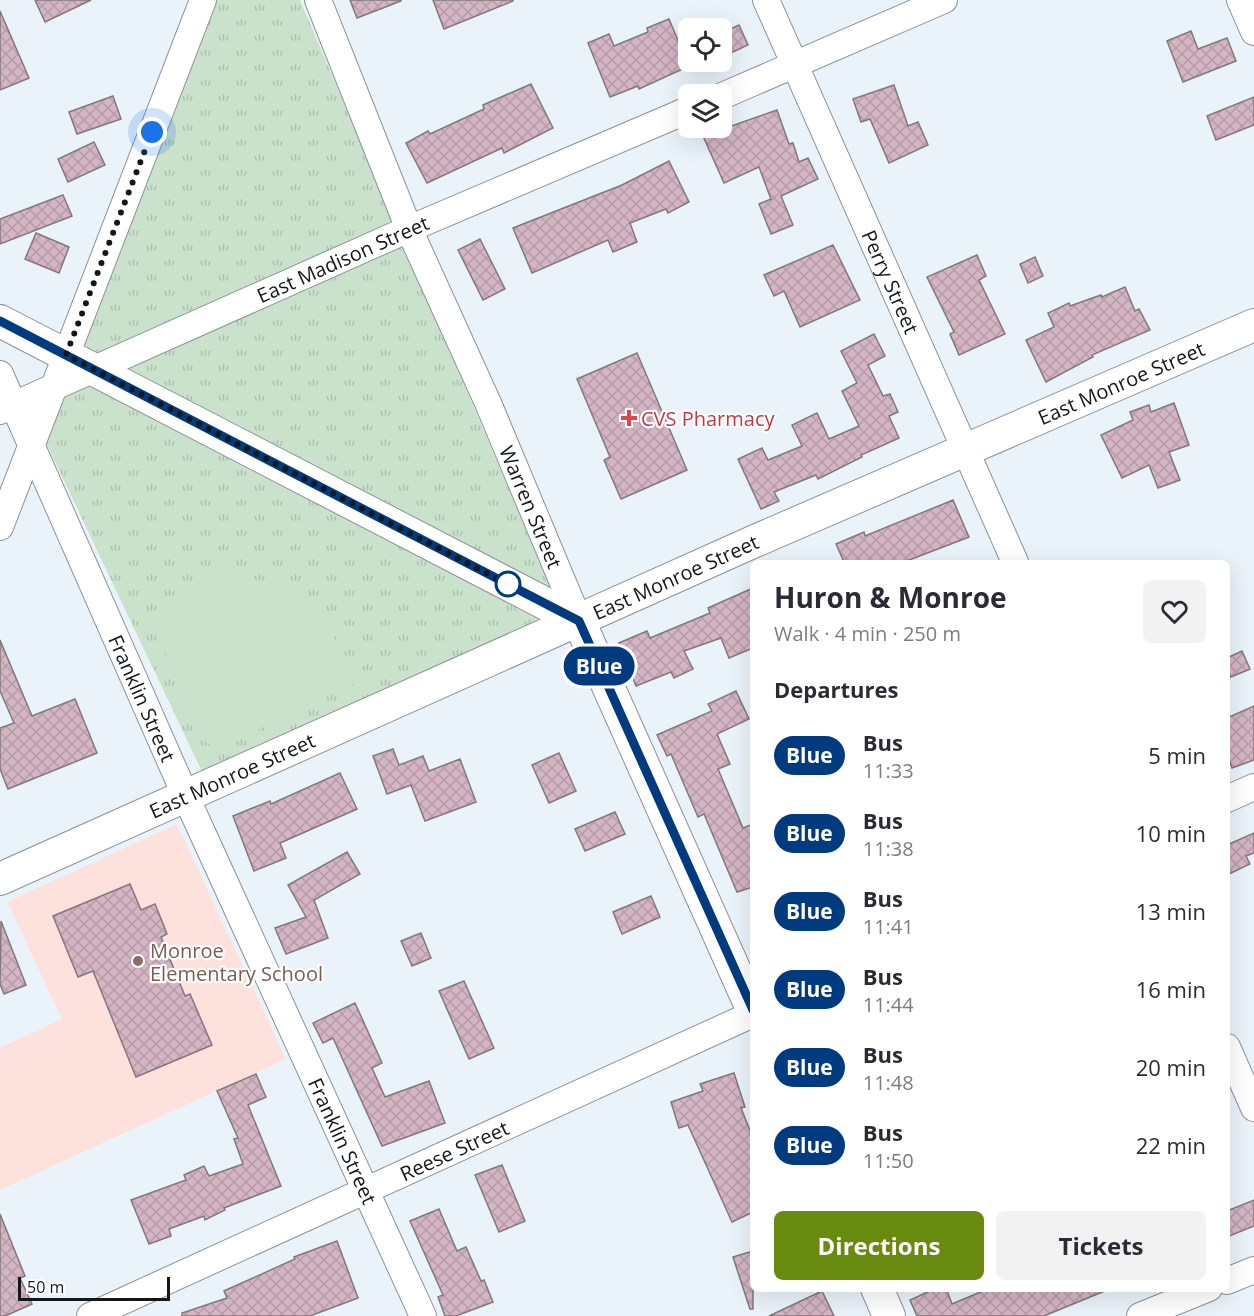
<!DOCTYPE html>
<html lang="en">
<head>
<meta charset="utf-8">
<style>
	:root { --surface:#fff; --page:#f2f2f3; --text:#2b2b33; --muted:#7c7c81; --accent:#678a0f }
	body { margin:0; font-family:"Open Sans",sans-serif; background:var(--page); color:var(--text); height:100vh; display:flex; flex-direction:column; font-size:22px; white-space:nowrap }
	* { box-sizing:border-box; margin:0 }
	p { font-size:20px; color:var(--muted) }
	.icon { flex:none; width:33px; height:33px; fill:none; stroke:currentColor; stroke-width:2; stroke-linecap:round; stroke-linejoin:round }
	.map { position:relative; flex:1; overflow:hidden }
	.panel { position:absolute; left:750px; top:560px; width:480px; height:732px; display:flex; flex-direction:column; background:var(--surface); border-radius:9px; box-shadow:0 6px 24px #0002 }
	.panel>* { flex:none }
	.badge { padding:0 12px; border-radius:20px; font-size:21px; line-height:39px }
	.fabs { position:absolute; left:678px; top:18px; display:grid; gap:12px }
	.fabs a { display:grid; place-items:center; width:54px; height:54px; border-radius:9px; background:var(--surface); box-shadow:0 6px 24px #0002; font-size:30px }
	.scale { position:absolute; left:18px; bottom:15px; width:152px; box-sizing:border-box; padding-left:6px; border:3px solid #141719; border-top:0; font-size:16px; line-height:21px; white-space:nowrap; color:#141719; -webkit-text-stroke:4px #fff; paint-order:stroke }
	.you { position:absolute; width:30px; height:30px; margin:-15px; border:4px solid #fff; border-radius:50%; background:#1a73e8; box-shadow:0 0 0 9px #1a73e833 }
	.map>.badge { position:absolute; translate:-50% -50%; box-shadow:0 0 0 3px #fff }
	h2 { padding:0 24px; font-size:22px; line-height:54px }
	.round { display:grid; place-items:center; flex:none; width:63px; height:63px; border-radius:9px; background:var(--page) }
	.summary { display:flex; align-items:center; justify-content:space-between; height:102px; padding:0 24px }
	h1 { font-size:28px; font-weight:700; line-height:45px }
	.primary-button { display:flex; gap:12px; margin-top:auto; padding:12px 24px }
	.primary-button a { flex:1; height:69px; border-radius:9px; background:var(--accent); color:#fff; font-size:24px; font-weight:700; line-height:69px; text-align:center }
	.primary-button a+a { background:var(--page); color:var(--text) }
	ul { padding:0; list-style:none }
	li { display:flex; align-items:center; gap:18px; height:78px; padding:0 24px }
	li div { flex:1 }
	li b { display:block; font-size:22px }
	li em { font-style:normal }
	li .badge { min-width:66px; font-weight:700; text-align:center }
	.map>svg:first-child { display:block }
	.education { fill:#fce1dd }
	.grass { fill:url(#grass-tufts) }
	.pitch { fill:#cae2cb }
	.building { fill:url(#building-cross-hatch); stroke:#81787c; stroke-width:1.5 }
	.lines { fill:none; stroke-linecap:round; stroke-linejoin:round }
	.minor-casing { stroke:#8b9298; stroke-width:28 }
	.major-casing { stroke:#8b9298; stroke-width:34 }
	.minor { stroke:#fff; stroke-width:26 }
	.major { stroke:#fff; stroke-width:32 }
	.line-casing { stroke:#fff; stroke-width:14 }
	.line { stroke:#003b80; stroke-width:9 }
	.walk { stroke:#141719; stroke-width:6; stroke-dasharray:0 10.8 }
	.health-dot { fill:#e0444e; stroke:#fff; stroke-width:2 }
	.stop-dot { fill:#fff; stroke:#003b80; stroke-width:3 }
	.education-dot { fill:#8d6e63; stroke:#fff; stroke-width:2 }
	.labels { text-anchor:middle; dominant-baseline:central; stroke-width:4.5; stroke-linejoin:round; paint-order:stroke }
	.street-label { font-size:20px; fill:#141719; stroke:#fff }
	.health-label { font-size:20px; fill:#be3a42; stroke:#fff; text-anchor:start }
	.education-label { font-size:20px; fill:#785e54; stroke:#fff; text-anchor:start }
</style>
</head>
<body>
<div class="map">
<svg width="1254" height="1316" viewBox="0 0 1254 1316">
	<defs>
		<pattern id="grass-tufts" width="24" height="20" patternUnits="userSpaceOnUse" patternTransform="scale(1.5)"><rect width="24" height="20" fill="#cae2cb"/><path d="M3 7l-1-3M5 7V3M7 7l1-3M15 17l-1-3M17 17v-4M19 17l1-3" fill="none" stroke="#adc1ae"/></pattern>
		<pattern id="building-cross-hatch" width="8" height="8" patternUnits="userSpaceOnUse" patternTransform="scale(1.5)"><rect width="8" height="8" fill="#d5b5c4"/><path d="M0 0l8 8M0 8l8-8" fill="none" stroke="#b69ba8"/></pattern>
	</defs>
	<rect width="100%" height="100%" fill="#ebf3fa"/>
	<polygon class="education" points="177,824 286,1059 0,1190 0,1048 62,1019 7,902"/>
	<polygon class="grass" points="216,0 300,0 562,614 206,780 38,426"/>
	<polygon class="pitch" points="228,569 319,606 356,683 218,749 197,738 153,620"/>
	<g class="building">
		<polygon points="35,0 91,0 45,22"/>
		<polygon points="350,0 401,0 401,1 357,18"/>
		<polygon points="433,0 513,0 513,1 444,29"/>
		<polygon points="0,11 29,78 0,90"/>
		<polygon points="669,19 689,66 639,89 638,86 610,97 588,43 609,34 614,46 648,32 647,28"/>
		<polygon points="739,25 748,45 722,57 722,33"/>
		<polygon points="1191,31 1198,49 1227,38 1236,61 1183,82 1167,41"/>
		<polygon points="531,84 553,128 504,153 502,148 427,183 406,143 428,131 430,134 484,109 483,105"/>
		<polygon points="894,85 908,126 918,122 928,145 889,163 870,119 861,122 853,99"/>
		<polygon points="113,96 121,119 77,134 69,112"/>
		<polygon points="1254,97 1254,125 1216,140 1207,116"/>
		<polygon points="777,110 789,144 793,143 799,162 808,158 818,179 781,196 793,225 771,234 759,204 771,199 759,167 724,183 703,136"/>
		<polygon points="94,142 105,165 68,182 58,159"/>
		<polygon points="669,161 689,202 668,213 666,209 630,223 637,242 613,252 608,240 532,273 513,228 622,185"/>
		<polygon points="63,195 72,216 0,244 0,219"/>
		<polygon points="36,233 69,247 59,273 25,259"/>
		<polygon points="480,239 505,289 483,300 458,250"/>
		<polygon points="833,245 860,300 800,327 784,291 774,296 764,275"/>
		<polygon points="977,255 986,276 979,280 1005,334 959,355 950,334 954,332 927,277"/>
		<polygon points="1035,257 1043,276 1028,283 1020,264"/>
		<polygon points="1125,287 1135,311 1139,309 1150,330 1092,355 1093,357 1046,382 1026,340 1054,327 1048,313 1069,303 1070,306 1101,295 1102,297"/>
		<polygon points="874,334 885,356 868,365 883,396 890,394 898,412 889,416 899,438 861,455 862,457 818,479 816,475 774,492 779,501 761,509 738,459 762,448 768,460 802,446 792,425 817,413 829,439 859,426 842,391 857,383 841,351"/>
		<polygon points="637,353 687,470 621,499 604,460 610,457 577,379"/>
		<polygon points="1174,403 1189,445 1169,452 1180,480 1158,488 1149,465 1122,478 1101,435 1133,420 1130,412 1149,405 1151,412"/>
		<polygon points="953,500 969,537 904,562 844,562 836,544 864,532 865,536"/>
		<polygon points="753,588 753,648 729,658 721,638 684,651 693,669 674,678 671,672 636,686 619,643 647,631 650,638 710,613 708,608"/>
		<polygon points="0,640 32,716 75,699 97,753 8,789 0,769 0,728 14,723 0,691"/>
		<polygon points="1242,651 1250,669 1231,677 1227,669 1227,658"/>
		<polygon points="736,691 749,719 717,734 730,764 718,769 743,828 753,824 753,887 737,892 704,814 698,817 671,754 667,756 657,735 712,711 708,704"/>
		<polygon points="1254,706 1254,760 1232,768 1227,754 1227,718"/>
		<polygon points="393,749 399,765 423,756 429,771 460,759 476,802 425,821 411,785 387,794 373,756"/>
		<polygon points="559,753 576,791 549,803 532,765"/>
		<polygon points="340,773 357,809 280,843 286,858 254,871 233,816 270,801 271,804"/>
		<polygon points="615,812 625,834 585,851 575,829"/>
		<polygon points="1254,833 1254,853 1246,856 1250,864 1227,875 1227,845"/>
		<polygon points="347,852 360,874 314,900 328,938 286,954 275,928 306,917 288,885"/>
		<polygon points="130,884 141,910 155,904 167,934 161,937 185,996 190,994 212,1045 136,1077 93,971 78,977 53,916"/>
		<polygon points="651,896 660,917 622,934 613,912"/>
		<polygon points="1,921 26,985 4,994 0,984"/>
		<polygon points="421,933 431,958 412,966 401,941"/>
		<polygon points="464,981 494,1048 469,1059 439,991"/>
		<polygon points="355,1003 382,1063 372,1068 385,1097 429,1081 445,1123 382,1146 333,1038 323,1043 313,1023"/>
		<polygon points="734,1073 745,1107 741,1108 753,1138 753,1212 732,1222 688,1125 679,1128 671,1102 703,1091 700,1084"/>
		<polygon points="256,1074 266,1097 248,1105 281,1186 224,1208 225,1210 205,1220 204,1216 169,1229 171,1236 149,1244 131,1200 186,1180 184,1175 204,1166 209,1176 243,1164 234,1139 238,1138 217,1091"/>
		<polygon points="502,1165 525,1221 499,1232 475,1175"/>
		<polygon points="1254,1200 1254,1226 1227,1237 1227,1211"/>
		<polygon points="439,1209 457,1251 466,1247 481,1281 484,1280 493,1302 456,1316 445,1316 438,1297 443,1295 410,1221"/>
		<polygon points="0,1214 25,1276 20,1278 32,1304 5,1316 0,1316"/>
		<polygon points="337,1241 358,1298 310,1316 182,1316 182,1313 227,1298 224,1291 295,1259 294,1257"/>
		<polygon points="753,1251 753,1309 750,1309 733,1257"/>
		<polygon points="936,1288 946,1288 952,1304 990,1288 1112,1288 1044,1316 917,1316 910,1300"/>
		<polygon points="822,1291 834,1316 769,1316"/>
	</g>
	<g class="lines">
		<defs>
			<g id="minor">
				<path id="s1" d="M318,0L409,229L488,403L579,621"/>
				<path id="s2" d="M766,0L1015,562"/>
				<polyline points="1240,0 1254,32"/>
				<polyline points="722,96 944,0"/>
				<path id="s3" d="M0,374L186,797L423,1316"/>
				<path id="s4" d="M0,411L409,229L688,110"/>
				<polyline points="0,527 203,0"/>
				<polyline points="1227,799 1254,787"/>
				<polyline points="1227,1047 1254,1108"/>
				<polyline points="1227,1281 1254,1270"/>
				<path id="s5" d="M90,1316L753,1014"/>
				<polyline points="1140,1316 1209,1288"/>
			</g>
			<g id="major">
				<polyline points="0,321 579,621"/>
				<polyline points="579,621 753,1011"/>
				<path id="s6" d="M0,879L755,541L1254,325"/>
				<polyline points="877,1288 889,1316"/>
			</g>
		</defs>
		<use href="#minor" class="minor-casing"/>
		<use href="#major" class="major-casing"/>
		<use href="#minor" class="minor"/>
		<use href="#major" class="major"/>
	</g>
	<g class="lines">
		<defs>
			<polyline id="line" points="0,321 579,621 753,1010"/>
		</defs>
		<use href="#line" class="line-casing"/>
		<use href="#line" class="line"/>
		<polyline class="walk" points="152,132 66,355 517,589 508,584"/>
	</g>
	<path class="health-dot" d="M626 409h6v6h6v6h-6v6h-6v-6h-6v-6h6z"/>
	<circle class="stop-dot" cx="508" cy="584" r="12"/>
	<circle class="education-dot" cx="138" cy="961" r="6"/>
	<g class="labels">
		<g class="street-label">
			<text stroke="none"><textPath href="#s4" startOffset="375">East Madison Street</textPath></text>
			<text stroke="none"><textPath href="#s2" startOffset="308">Perry Street</textPath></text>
			<text stroke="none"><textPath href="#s6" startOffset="1226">East Monroe Street</textPath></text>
			<text stroke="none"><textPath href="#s1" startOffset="550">Warren Street</textPath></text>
			<text stroke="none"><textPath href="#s6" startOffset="740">East Monroe Street</textPath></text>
			<text stroke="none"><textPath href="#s3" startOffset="354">Franklin Street</textPath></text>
			<text stroke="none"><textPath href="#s6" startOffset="254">East Monroe Street</textPath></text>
			<text stroke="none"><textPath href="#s3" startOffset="840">Franklin Street</textPath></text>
			<text stroke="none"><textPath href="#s5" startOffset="400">Reese Street</textPath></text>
		</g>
		<g class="health-label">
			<text x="641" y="418">CVS Pharmacy</text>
		</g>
		<g class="education-label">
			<text x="150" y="950">Monroe<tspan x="150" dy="23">Elementary School</tspan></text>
		</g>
	</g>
</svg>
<div class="fabs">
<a><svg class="icon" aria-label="locate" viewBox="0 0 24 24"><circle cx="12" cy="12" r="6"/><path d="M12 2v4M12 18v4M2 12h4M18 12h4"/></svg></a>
<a><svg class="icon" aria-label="layers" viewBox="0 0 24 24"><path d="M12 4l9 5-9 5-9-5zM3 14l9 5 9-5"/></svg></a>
</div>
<div class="scale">50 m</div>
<div class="you" style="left:152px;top:132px"></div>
<b class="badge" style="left:599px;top:666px;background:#003b80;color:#fff">Blue</b>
<section class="panel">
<div class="summary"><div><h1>Huron &amp; Monroe</h1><p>Walk · 4 min · 250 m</p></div><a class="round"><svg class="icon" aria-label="heart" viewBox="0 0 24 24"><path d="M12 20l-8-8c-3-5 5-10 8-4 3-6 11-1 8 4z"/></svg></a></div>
<h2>Departures</h2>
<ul>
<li><span class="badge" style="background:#003b80;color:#fff">Blue</span><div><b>Bus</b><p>11:33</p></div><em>5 min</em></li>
<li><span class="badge" style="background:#003b80;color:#fff">Blue</span><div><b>Bus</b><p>11:38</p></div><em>10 min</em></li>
<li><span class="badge" style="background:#003b80;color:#fff">Blue</span><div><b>Bus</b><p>11:41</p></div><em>13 min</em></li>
<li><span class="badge" style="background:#003b80;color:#fff">Blue</span><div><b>Bus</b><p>11:44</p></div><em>16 min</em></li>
<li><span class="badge" style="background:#003b80;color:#fff">Blue</span><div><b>Bus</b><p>11:48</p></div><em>20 min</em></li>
<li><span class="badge" style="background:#003b80;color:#fff">Blue</span><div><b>Bus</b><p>11:50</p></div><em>22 min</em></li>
</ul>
<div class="primary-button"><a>Directions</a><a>Tickets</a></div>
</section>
</div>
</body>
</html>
